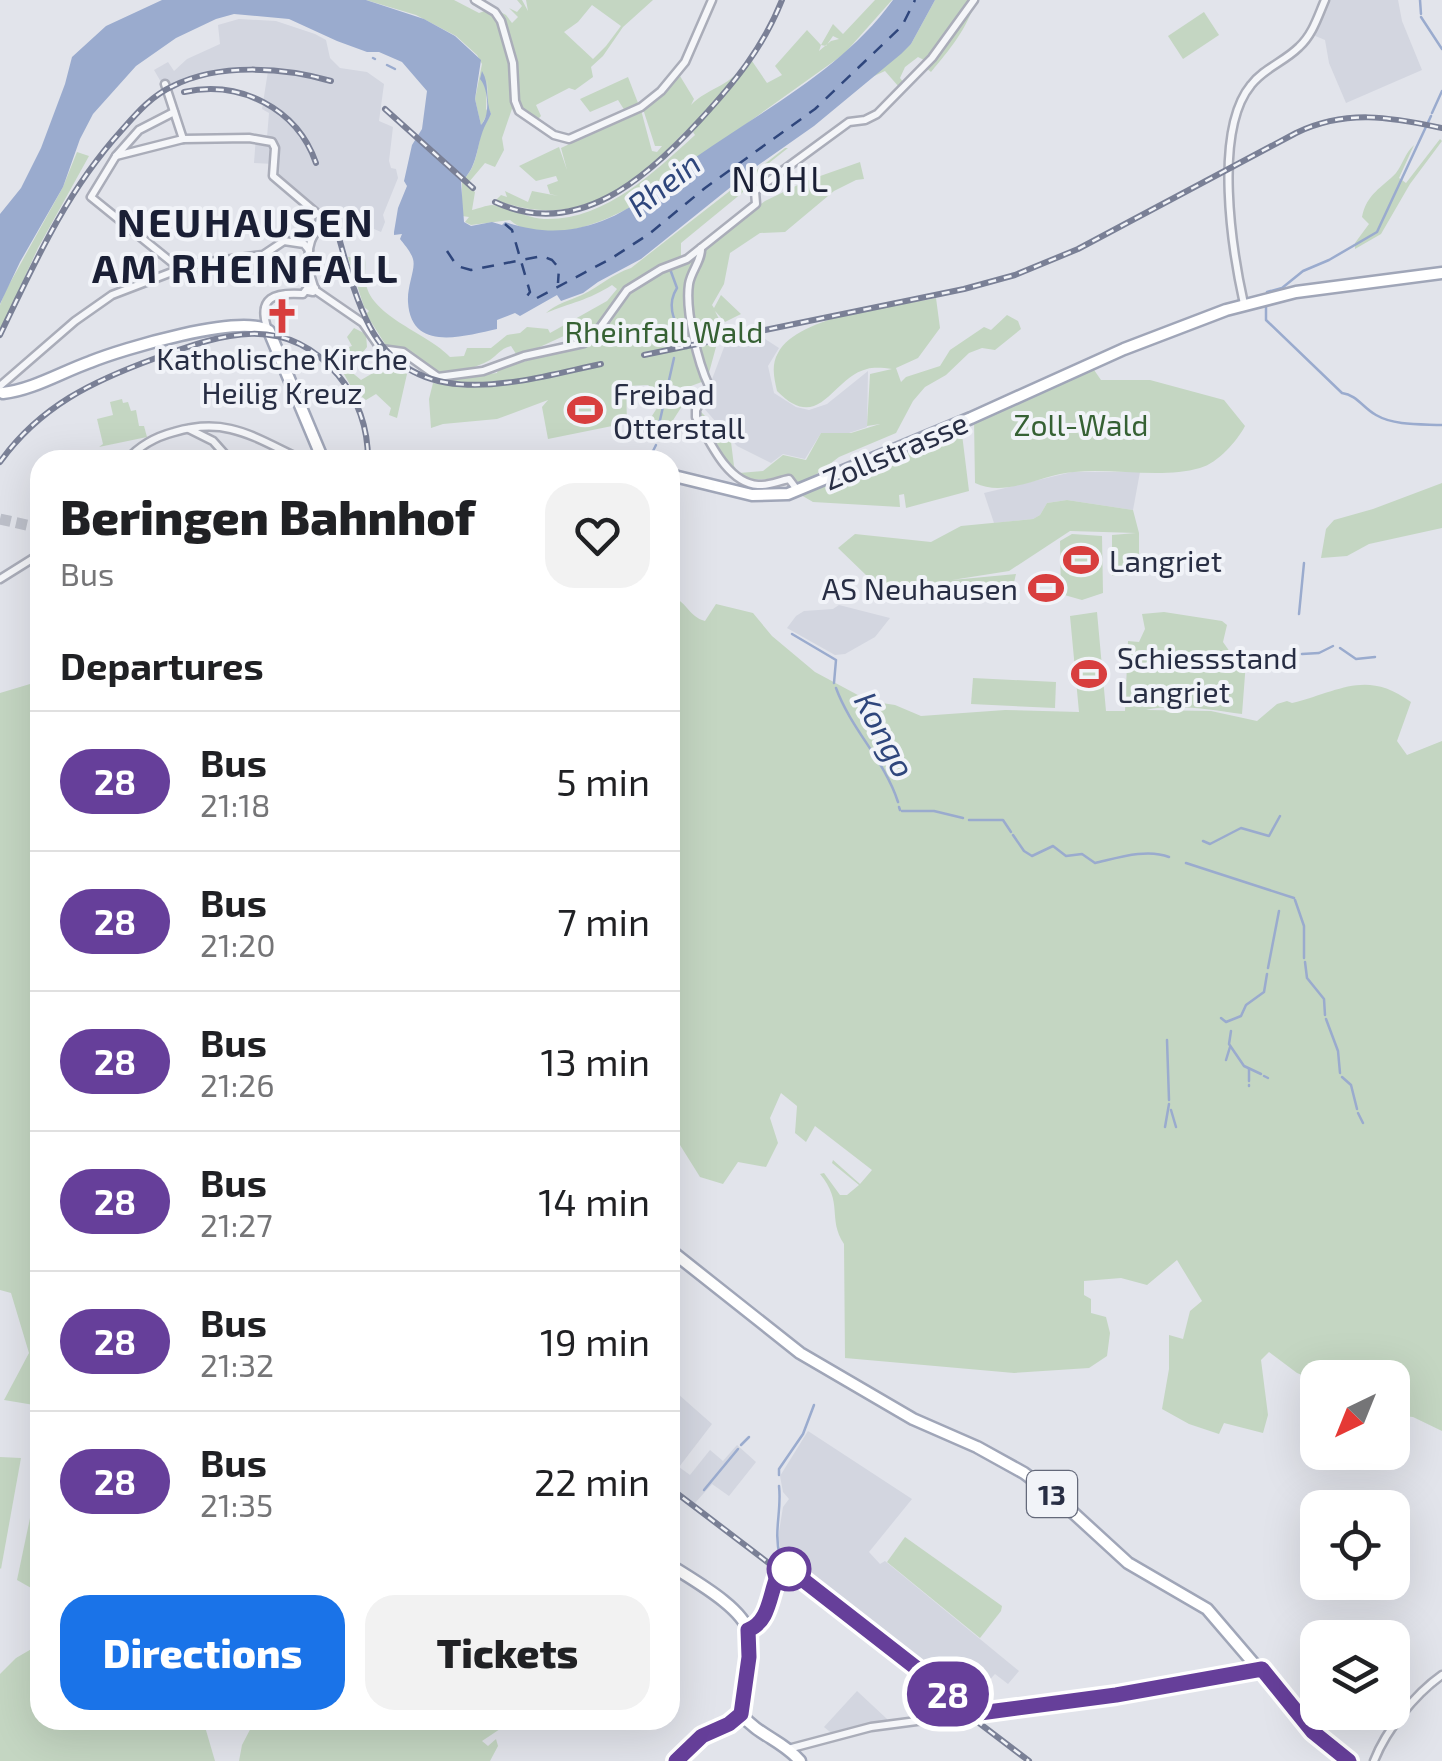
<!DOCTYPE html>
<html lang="en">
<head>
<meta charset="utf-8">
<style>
	:root { --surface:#fff; --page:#f2f2f2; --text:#202124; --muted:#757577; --line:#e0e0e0; --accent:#1a73e8 }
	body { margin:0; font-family:"Exo 2",sans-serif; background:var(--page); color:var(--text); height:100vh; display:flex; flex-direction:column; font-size:38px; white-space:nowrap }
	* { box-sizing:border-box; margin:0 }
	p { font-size:32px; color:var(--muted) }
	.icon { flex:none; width:55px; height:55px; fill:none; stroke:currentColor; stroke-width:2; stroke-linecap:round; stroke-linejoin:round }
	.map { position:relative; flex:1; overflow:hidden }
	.details { position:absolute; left:30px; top:450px; width:650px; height:1280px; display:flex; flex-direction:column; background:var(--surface); border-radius:30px; box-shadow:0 10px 40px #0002 }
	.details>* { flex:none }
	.badge { padding:0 20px; border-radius:32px; font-size:35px; line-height:65px }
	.needle { width:65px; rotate:223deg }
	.tools { position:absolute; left:1300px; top:1360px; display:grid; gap:20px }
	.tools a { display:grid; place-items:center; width:110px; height:110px; border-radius:20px; background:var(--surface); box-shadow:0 10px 40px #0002; font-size:50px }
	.map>.badge { position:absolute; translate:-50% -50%; box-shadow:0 0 0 5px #fff }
	h2 { padding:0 30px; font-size:38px; line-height:90px }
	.round { display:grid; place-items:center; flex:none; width:105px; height:105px; border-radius:30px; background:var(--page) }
	.headline { display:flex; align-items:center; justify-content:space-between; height:170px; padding:0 30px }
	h1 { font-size:48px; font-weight:800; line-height:75px }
	.button { display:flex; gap:20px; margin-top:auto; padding:20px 30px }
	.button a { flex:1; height:115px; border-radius:30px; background:var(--accent); color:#fff; font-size:40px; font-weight:800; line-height:115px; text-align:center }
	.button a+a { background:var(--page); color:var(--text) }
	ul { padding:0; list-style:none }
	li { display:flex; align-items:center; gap:30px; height:140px; padding:0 30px; border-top:2px solid var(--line) }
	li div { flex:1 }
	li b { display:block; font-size:38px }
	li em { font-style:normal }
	li .badge { min-width:110px; font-weight:700; text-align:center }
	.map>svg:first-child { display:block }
	.built { fill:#d3d6e0 }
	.green { fill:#c4d6c2; fill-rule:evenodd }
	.water { fill:#9aabce }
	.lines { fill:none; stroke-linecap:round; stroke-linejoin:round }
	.stream { stroke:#9aabce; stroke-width:2.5 }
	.ferry { stroke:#2f467c; stroke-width:2.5; stroke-dasharray:12 10; stroke-linecap:butt }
	.trunk-tunnel { stroke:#bdc0ca; stroke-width:11; stroke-dasharray:11 5.5; stroke-linecap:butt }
	.tertiary-casing { stroke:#aaadb9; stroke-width:11 }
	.primary-casing { stroke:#a0a6b8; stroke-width:15 }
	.tertiary { stroke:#f5f6f9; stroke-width:6 }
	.primary { stroke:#fff; stroke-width:10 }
	.rail-casing { stroke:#7a8096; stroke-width:6 }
	.rail { stroke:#f1f3f8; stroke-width:2.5; stroke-dasharray:8; stroke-linecap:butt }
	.line-casing { stroke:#fff; stroke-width:22 }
	.line { stroke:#663f9a; stroke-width:15 }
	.stop-dot { fill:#fff; stroke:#663f9a; stroke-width:5 }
	.labels { text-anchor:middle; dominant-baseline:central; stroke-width:8; stroke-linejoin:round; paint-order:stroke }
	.shield { fill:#f1f3f8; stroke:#64697a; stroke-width:2.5 }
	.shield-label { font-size:28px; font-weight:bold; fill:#282e44 }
	.park-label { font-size:30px; fill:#366134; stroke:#f1f3f8 }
	.poi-label { font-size:30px; fill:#282e44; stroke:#f1f3f8; text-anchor:start }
	.street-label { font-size:30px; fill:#282e44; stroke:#f1f3f8 }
	.water-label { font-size:32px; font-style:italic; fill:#2f467c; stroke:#f1f3f8 }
	.quarter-label { font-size:35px; letter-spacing:2.5px; fill:#1a1f35; stroke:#f1f3f8 }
	.district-label { font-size:40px; font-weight:bold; letter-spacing:2.5px; fill:#1a1f35; stroke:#f1f3f8 }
</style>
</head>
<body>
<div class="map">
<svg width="1442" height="1761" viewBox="0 0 1442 1761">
	<rect width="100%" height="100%" fill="#e2e4eb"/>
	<g class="built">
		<polygon points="1330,0 1398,0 1402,21 1422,70 1346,103 1329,63 1325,40 1313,35"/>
		<polygon points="239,19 276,21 315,34 326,40 330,58 340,68 367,72 384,84 379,121 393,127 389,161 391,168 396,169 398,178 383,215 385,222 381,232 365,225 361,231 322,213 277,177 274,164 254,163 256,136 267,137 269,113 262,109 268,71 202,73 169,85 161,82 154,70 168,62 174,71 187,59 220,44 218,25"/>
		<polygon points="759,335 779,348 768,366 774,393 796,407 809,410 827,404 868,371 867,427 849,433 821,433 805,459 783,454 771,463 737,446 702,406 726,342"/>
		<polygon points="1072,472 1140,472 1133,510 1067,500 1047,503 1040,515 1033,519 994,523 984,493"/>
		<polygon points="839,605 890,618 875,637 845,654 835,655 787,628 796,616 804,611 833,609"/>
		<polygon points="670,1387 712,1424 679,1467 690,1475 710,1450 723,1461 737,1445 756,1462 729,1496 712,1484 695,1503 670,1484"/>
		<polygon points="808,1431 912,1499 869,1552 880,1564 885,1561 1019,1671 1008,1684 995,1674 965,1707 844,1612 847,1605 837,1604 784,1562 778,1538 783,1507 789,1499 783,1492 780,1476"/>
		<polygon points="857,1691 887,1719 889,1725 835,1736 824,1727"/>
	</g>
	<g class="green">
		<path d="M366,0H454L479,13L493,8L506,15L512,23L518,17L509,8L517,12L522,6L517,0H522L528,11L526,0H653L623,27L603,56L591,67L593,77L575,90L569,88L536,105L541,116L538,119L524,114L515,100L502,138L504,150L495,167L485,163L469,182L465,178C478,164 477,145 483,128C485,123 489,119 491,114L488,107L487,79L486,109L488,112L481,126L475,99L482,64L477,55L456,36L416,15ZM592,5L621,26L606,46L593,59L564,32L578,22Z"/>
		<path d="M875,0H892L844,54L627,209C596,225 540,247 510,220L471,225L465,222L469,217L462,216V181L475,192L472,210C477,209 487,205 492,205C508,206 526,218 544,219C605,221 654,172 695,135L693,132L752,61L767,83L782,75L775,66L807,30L821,45L819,51L831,41L839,39L833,36L826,46L821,45L833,24L843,34Z"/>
		<path d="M935,0H976C966,30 951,48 931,72L925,67L928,62L918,57L905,67L900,78L904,83L899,87L885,71L872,77L911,44Z"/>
		<polygon points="1204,12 1219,35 1183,59 1168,36"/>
		<path d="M743,66C736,86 705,114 688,129C676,139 667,152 655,162C605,204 559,224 496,200L501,195L507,197L505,191L528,202L532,191L558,196L550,194L547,185L558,181L556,176L536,181L519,166L559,147L567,170L561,148L641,110L652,151L657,152L662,146H655L643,109L680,76L694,99L691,105C709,87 727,88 743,66Z"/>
		<polygon points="628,77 638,103 636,107 625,111 618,100 590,112 580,99"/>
		<path d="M1440,139L1442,141L1410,184L1381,234L1355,249V243L1369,224L1362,217C1367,193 1382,188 1396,173C1403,164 1405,153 1414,145L1399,178L1406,183Z"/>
		<path d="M785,148H788L764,167L742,193L681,243V257C642,267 618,299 594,329H579L518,357L511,346C500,349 499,354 490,360C475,368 456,374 439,374L404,350L387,347L366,314L369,311L364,307L348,257L365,259C366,268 364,276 366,284C372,317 429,334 450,357L464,356L467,348H491L507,335L520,333L527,327L548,329L550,333L607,301L617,289L612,285C589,300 570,303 546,313C558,303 568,301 582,295C599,287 612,274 631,268Z"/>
		<polygon points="77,152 89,156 38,248 0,331 0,305 5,292 63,187"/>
		<polygon points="860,162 864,179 856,180 834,191 785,232 760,233 730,253 724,284 712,305 714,308 721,295 741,314 725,322 715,311 722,325 707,380 691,386 689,391 673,385 666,403 684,403 661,439 654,437 650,419 657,408 658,393 648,385 626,386 627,423 548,439 542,407 548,400 497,419 443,424 431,428 429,399 433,383 462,387 491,387 492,384 463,384 444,379 497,373 498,369 585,344 630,289 666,268 684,262 765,201 806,181"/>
		<path d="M936,298L940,328L918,358L896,368L901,382L906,377L940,366L950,350L984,327L991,330L1007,315L1018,321L1021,329L995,350L982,348L969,353L946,375L925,387L913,401L896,433L839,457L802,485L788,474C723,495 729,453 699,413L700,411L731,442L734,466L739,473L763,471L783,455L806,460L821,433H851L880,424L867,426L870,374L892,369C884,368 874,367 867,369C832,377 820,435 777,391C774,378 771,365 778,353C799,314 895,307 936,298Z"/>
		<polygon points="354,328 366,334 367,347 349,370 361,380 373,373 379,352 407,374 397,418 389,415 391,408 376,394 366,400 353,390 340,367 349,358 346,348 352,346 347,337"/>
		<path d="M1092,367L1101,380H1150L1224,400L1245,426C1237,441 1218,463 1200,468C1162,479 1114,468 1074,472C1043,474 1006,498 975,483L974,420Z"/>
		<polygon points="122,399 123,403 128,402 131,411 136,410 139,426 144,426 147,437 99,447 103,444 97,419 113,415 110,402"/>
		<polygon points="961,426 969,491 906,508 904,494 899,495 900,507 813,502 801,495 802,492"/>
		<polygon points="1442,483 1442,528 1369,544 1347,556 1321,558 1326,529 1334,520 1373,509"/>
		<polygon points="1067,500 1133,510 1139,533 1139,575 1112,576 1112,535 1136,533 1070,531 1009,571 952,580 1016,574 1009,603 946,591 947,581 935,588 881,582 866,575 838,548 855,534 931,542 961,526 1033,519 1040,515 1047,503"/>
		<polygon points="1072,534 1102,536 1103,593 1082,600 1061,594 1060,541"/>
		<path d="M670,596C686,600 689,617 705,621L716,604L753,613L772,636L815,672L869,701L895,705L921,716L1005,710L1079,712L1070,616L1097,612L1106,711H1125L1128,641L1139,642L1145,629L1142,614L1164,612L1222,621L1227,625L1223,642L1230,652L1246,662L1242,714C1212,710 1175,703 1146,710L1211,711L1257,721L1277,704L1287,701L1292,703C1340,691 1366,669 1411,702L1397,741L1407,755L1442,741V1431L1413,1417L1393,1415L1392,1378H1318L1317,1381L1297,1373L1269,1352L1261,1360L1268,1415L1263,1433L1224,1423L1219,1434L1189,1424L1162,1409L1169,1369V1335L1183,1339L1190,1311L1202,1301L1177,1260L1147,1285L1121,1278L1084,1281V1295L1091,1299V1313L1106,1317L1110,1333L1107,1356L1089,1368L1014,1373L845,1358L844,1244C827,1218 844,1203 820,1174L824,1173L840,1195H847L859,1185L832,1163L833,1160L860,1184L872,1170L815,1126L806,1142L795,1133L797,1106L781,1093L770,1118L778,1143L766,1167L738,1162L723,1184L700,1177L670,1129Z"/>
		<polygon points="973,678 1056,682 1055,708 971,704"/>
		<polygon points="40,681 40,1406 4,1400 29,1353 11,1293 0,1290 0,693"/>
		<polygon points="0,1457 21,1458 1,1569 0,1568"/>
		<polygon points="40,1497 40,1593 17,1580 34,1499"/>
		<polygon points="905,1537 1002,1606 1001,1611 980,1638 887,1562"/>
		<polygon points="40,1644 40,1720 203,1720 215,1761 0,1761 0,1674 16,1658"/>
		<polygon points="255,1720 525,1720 500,1729 482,1741 488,1746 496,1739 498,1746 490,1761 239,1761 242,1745"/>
	</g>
	<path class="water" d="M162,0H366L424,19L455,36L481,60L475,99L481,125C490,117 489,89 480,79L482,71C490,84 485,100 491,114C489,119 486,123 484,128C476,147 478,167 461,182L464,222L471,226L492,222L502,225L505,222C539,233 567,234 602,221C638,208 665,178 696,157C766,108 842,70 893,0H935L911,44L901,54L814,126L757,166L641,259L598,282L583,293L561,301L557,295L520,316L515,313L497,320V329C464,336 411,353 408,302C407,285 416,269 413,259C411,252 404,244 400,239L402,234L394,235V232L398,208L407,186L404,181L412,145L422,129L427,91L402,62L379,52H367L337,41L289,19L234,14L216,19L176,38L136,66L93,114L80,139L63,187L20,262L0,304V214L21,188L41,148L65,84L72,57L106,26Z"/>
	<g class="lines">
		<g class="stream">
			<polyline points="1420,0 1421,14"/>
			<polyline points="1421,17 1442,49"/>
			<polyline points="373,58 375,59"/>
			<polyline points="387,65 395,69"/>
			<polyline points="1432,113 1442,91"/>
			<path d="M670,269L677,288C663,310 680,328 687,348"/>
			<polyline points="1267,292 1282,288 1303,271 1329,260 1377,232 1431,116"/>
			<path d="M1266,303V320L1342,393C1357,395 1363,408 1376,415C1395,426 1421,424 1442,425"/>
			<polyline points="658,429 674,358"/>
			<polyline points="655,457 653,451 656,445"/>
			<polyline points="1299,614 1304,563"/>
			<polyline points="792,634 836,660 834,683"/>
			<polyline points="1340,648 1356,659 1375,657"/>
			<polyline points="1302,654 1319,653 1333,646"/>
			<path d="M836,688C851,729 885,761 898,802"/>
			<polyline points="899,807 900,810"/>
			<polyline points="902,811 934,811 963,818"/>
			<polyline points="969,820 1003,820 1011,832"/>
			<path d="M1013,835L1024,851L1032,856L1053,846L1066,856L1082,854L1095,863C1117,858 1147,848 1169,857"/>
			<polyline points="1203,841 1210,844 1241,828 1269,836 1280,816"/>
			<polyline points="1186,863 1294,898"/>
			<polyline points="1295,900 1304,926 1304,958"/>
			<polyline points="1305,962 1307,978 1324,999 1325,1015"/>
			<polyline points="1268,968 1279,911"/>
			<polyline points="1221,1018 1226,1022 1241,1016 1246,1005 1264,992 1267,974"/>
			<polyline points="1326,1019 1338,1051 1340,1073"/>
			<polyline points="1231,1031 1229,1044 1244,1066 1261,1074"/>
			<polyline points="1167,1040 1169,1100"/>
			<polyline points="1226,1060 1230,1047"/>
			<polyline points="1249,1069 1249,1081"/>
			<polyline points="1264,1076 1268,1078"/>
			<polyline points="1342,1077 1351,1085 1357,1109"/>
			<polyline points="1249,1085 1249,1086"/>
			<polyline points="1171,1110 1176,1127"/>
			<polyline points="1358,1113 1363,1123"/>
			<polyline points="1165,1127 1169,1104"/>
			<polyline points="741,1445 749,1437"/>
			<polyline points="779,1475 779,1469 803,1434 814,1405"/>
			<path d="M779,1486C782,1511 773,1532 780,1556"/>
			<polyline points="704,1490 738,1449"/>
			<polyline points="781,1560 781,1564"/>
			<polyline points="776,1574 780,1569"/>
			<polyline points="769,1592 772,1579"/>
		</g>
		<g class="ferry">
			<polyline points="505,224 512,230 530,292 527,296"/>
			<polyline points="447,251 457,266 471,270 542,256 552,260 559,268 558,283"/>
			<polyline points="537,298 612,258 649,234 705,188 815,109 902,26 915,0"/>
		</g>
		<polyline class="trunk-tunnel" points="0,519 40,528"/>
		<defs>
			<g id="tertiary">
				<polyline points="475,0 495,12 501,21 513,63 515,101 519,111 554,135 569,139 641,107 661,91 685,62 712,0"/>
				<polyline points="165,84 183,139"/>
				<polyline points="174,112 139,130 116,156 91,197 180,269"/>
				<path d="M116,156L183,139L249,138L272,142L275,148L273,176L320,216C320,228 315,231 311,241C306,255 309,274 314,287"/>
				<path d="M701,248C702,260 691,271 689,284C685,311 698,363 709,386L696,410V417C709,440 727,483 758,485C769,486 778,481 789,479L798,491"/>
				<path d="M264,255C279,257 288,272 304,275"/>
				<polyline points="315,290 363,323 381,349 403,352 438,377 483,371 524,356 584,343 594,336 627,290 661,269 687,259 756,204 755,191 849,122 865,120 877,114 932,58 974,0"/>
				<path d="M1244,304C1232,250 1213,131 1251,85C1264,68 1284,62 1299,47C1313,34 1318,16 1325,0"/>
				<path d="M268,330C256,297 275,292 303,294L309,286L315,288L313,292L308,291"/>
				<polyline points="0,386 75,321 112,295 193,264 263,255 284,241 304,244 309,250"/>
				<polyline points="189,429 213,441 230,460"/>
				<path d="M127,460C140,445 155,437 174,432C228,416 255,438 303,460"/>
				<polyline points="0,579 40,554"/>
				<polyline points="788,1749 871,1727 1115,1695 1259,1670"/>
				<path d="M1374,1761C1386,1730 1415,1694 1442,1675"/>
			</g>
			<g id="primary">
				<path d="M3,393C32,390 62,372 90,362C122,349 242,313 269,331L323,460"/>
				<polyline points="670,475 752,495 788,494 971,418 1124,349 1226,310 1296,292 1442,273"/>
				<polyline points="670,1250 800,1353 913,1419 977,1447 1024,1473 1056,1497 1128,1563 1207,1609 1309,1728 1349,1761"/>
				<path d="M670,1565C691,1579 743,1607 749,1633C755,1657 744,1689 741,1714C759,1736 782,1740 800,1761"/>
			</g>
		</defs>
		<use href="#tertiary" class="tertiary-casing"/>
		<use href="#primary" class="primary-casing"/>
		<use href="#tertiary" class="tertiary"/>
		<use href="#primary" class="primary"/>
		<defs>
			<g id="rail">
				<path d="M184,92C240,80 297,108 316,163"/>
				<polyline points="385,109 473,188"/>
				<path d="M495,202C577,240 647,178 700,120C734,83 763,48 782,0"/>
				<path d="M333,217C344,253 352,293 370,327C417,416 524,380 601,364"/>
				<path d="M0,335C35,262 66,192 121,131C136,114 151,96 173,86C218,63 284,67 331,81"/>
				<path d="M644,355L964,289L1015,275L1078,249L1296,133C1346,109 1390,117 1442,128"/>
				<path d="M0,462C40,406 93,381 156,358C222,334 285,312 338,375C358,399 368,429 368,460"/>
				<polyline points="670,1488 1029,1761"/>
			</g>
		</defs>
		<use href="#rail" class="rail-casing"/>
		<use href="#rail" class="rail"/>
	</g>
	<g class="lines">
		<defs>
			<path id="line" d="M676,1761L702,1736L729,1724L741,1714L749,1657L748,1630C774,1620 768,1584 784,1565L965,1706L977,1708L980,1713L1116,1695L1262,1669L1313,1732L1349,1761"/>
		</defs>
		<use href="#line" class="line-casing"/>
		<use href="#line" class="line"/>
	</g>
	<defs>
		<symbol id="church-bare" viewBox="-9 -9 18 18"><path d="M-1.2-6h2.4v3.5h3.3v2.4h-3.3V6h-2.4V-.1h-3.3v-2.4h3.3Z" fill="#d83e3e" stroke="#f1f3f8" stroke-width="2.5" paint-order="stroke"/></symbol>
		<symbol id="stadium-bare" viewBox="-9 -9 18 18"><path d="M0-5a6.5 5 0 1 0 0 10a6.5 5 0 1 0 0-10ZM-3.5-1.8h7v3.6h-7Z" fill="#d83e3e" stroke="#f1f3f8" stroke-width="2.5" paint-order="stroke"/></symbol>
	</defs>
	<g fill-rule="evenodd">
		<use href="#church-bare" x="257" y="291" width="50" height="50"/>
		<use href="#stadium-bare" x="560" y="385" width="50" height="50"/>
		<use href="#stadium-bare" x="1056" y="535" width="50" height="50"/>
		<use href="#stadium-bare" x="1021" y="563" width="50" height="50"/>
		<use href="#stadium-bare" x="1064" y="649" width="50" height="50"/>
	</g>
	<circle class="stop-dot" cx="789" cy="1569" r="20"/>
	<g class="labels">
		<rect class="shield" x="1027" y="1471" width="50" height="46" rx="8"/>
		<g class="shield-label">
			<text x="1052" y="1494">13</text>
		</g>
		<g class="park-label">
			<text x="664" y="331">Rheinfall Wald</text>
			<text x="1081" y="424">Zoll-Wald</text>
		</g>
		<g class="poi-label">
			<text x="282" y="358" text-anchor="middle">Katholische Kirche<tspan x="282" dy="34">Heilig Kreuz</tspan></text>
			<text x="613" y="393">Freibad<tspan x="613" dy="34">Otterstall</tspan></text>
			<text x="1109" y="560">Langriet</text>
			<text x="1018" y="588" text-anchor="end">AS Neuhausen</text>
			<text x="1117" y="657">Schiessstand<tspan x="1117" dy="34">Langriet</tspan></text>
		</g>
		<g class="street-label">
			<text transform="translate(895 450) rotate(-23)">Zollstrasse</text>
		</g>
		<g class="water-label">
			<text transform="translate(663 183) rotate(-38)">Rhein</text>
			<text transform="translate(886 734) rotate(62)">Kongo</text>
		</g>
		<g class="quarter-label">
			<text x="781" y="178">NOHL</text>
		</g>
		<g class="district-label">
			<text x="246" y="221">NEUHAUSEN<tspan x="246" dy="46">AM RHEINFALL</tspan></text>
		</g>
	</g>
</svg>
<div class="tools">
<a><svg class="needle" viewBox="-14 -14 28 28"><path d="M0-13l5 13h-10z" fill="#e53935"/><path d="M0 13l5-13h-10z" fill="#757577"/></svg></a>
<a><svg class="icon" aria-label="locate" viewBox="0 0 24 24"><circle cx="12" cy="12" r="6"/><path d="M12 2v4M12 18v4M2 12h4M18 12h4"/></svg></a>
<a><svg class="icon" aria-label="layers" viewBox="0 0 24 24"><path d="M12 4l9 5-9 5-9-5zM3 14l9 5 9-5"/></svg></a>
</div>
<b class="badge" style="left:948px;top:1694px;background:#663f9a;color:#fff">28</b>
<section class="details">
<div class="headline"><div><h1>Beringen Bahnhof</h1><p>Bus</p></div><a class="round"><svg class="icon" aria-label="heart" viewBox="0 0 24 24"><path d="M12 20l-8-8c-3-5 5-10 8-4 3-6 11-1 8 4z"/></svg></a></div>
<h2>Departures</h2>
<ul>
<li><span class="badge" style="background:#663f9a;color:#fff">28</span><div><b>Bus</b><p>21:18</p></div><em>5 min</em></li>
<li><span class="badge" style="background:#663f9a;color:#fff">28</span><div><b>Bus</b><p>21:20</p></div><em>7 min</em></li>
<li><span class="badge" style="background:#663f9a;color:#fff">28</span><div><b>Bus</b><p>21:26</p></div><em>13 min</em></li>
<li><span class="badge" style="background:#663f9a;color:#fff">28</span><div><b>Bus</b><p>21:27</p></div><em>14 min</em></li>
<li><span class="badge" style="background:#663f9a;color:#fff">28</span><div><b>Bus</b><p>21:32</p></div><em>19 min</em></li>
<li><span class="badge" style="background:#663f9a;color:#fff">28</span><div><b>Bus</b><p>21:35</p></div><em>22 min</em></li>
</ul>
<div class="button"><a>Directions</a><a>Tickets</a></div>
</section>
</div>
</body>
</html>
